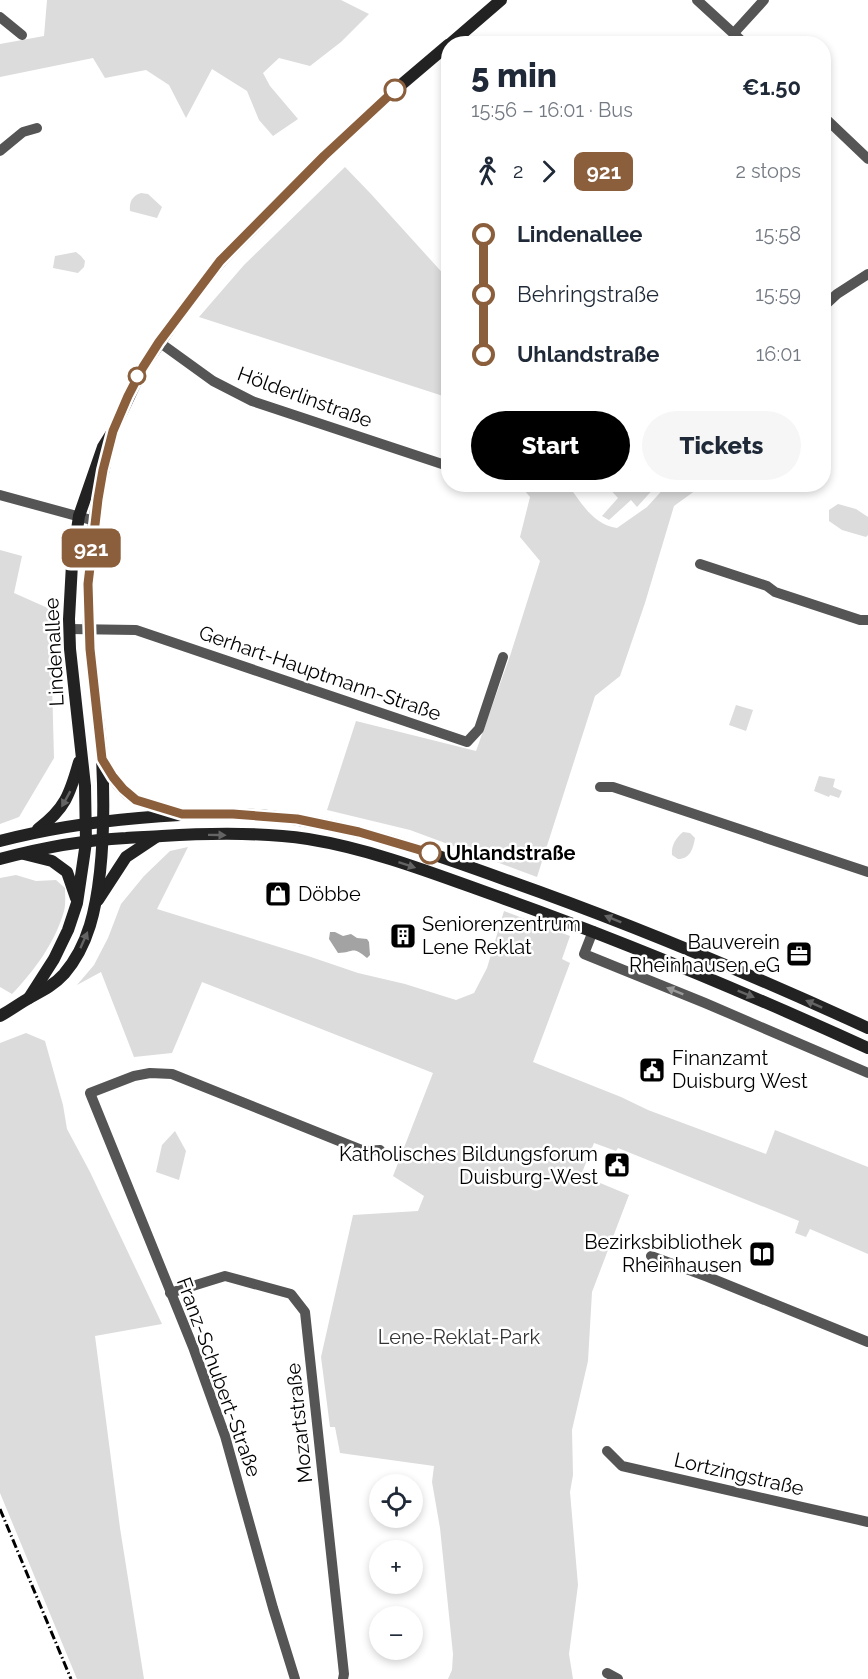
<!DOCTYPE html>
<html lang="en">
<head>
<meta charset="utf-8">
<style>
	:root { --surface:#fff; --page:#f6f6f7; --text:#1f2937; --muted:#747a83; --accent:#000 }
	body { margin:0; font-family:Raleway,sans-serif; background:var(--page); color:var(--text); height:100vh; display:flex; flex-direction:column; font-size:22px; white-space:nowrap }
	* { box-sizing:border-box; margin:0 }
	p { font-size:20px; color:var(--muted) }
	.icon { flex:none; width:33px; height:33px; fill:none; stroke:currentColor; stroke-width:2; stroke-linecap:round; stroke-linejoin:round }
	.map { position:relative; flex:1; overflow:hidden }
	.details { position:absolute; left:441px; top:36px; width:390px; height:456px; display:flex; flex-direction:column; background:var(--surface); border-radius:24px; box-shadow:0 3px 9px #0003 }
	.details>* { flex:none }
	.badge { padding:0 12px; border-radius:9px; font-size:21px; line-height:39px }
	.controls { position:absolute; left:369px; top:1474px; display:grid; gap:12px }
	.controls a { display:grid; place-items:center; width:54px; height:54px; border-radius:50%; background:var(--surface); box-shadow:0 3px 9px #0003; font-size:30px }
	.map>.badge { position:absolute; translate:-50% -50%; box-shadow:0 0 0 3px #fff }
	.legs { display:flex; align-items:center; gap:9px; height:66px; padding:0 30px; font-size:20px }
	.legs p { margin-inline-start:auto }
	.overview { display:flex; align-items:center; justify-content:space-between; height:102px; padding:0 30px }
	h1 { font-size:33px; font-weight:800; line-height:45px }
	.cta { display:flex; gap:12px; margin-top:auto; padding:12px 30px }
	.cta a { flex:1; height:69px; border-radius:36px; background:var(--accent); color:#fff; font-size:24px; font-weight:800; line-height:69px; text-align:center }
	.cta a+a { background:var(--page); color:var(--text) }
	ul { padding:0 30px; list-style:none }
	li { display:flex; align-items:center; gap:21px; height:60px; font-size:22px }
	li i { display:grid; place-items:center; width:9px; height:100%; margin:0 8px; background:currentColor }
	li i::after { content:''; width:15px; height:15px; margin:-8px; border:4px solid; border-radius:50%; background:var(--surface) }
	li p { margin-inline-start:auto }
	li:first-child i { background:linear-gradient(#0000 50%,currentColor 0) }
	li:last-child i { background:linear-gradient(currentColor 50%,#0000 0) }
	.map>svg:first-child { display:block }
	.green { fill:#dcdcdc }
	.water { fill:#a3a3a3 }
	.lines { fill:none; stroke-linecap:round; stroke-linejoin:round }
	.street { stroke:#555; stroke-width:10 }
	.secondary { stroke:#222; stroke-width:12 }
	.rail { stroke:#000; stroke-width:3; stroke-dasharray:9 3 1.5 3; stroke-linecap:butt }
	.oneway { fill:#646464 }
	.oneway2 { fill:#999 }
	.line-1-casing { stroke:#fff; stroke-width:14 }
	.line-1 { stroke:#8b5e3c; stroke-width:9 }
	.stop-1-dot { fill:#fff; stroke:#8b5e3c; stroke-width:3 }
	.labels { text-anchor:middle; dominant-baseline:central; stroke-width:5; stroke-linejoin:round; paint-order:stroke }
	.street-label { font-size:20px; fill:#000; stroke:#fff }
	.stop-label { font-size:20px; font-weight:bold; fill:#000; stroke:#fff; text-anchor:start }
	.poi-label { font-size:20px; fill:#000; stroke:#fff; text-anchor:start }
	.park-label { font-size:20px; fill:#333; stroke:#fff }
</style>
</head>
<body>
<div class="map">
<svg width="868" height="1679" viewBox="0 0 868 1679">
	<rect width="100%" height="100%" fill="#fff"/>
	<g class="green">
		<polygon points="47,0 341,0 369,14 341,42 310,66 279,58 263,73 270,86 298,119 273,136 259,120 247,91 212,69 186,118 169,85 146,70 105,78 93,58 0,77 0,44 44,36"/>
		<polygon points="345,167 371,194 448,279 448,402 443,396 199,317 244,265"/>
		<path d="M141,193L148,194L162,207L157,218L130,211C129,202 132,196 141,193Z"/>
		<polygon points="76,252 81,256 85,261 84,267 78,273 53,268 55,256"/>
		<path d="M520,485H568C581,502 593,525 617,528L647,507L667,485H703L674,506L645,603L620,676L595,696L537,877L410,830L327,810L356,721L476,751L510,656L540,561L520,537L530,497Z"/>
		<polygon points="606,485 657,485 637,507 631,500 609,520 602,516 618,498"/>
		<polygon points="838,504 856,509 868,517 868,535 866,537 842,530 829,521 829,510"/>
		<polygon points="0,550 22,556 14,593 50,609 54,758 19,817 0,824"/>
		<polygon points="736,705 753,710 746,731 729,725"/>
		<polygon points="819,776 835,779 833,787 842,791 839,798 830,795 829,797 814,791"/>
		<path d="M683,832L690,833L695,838C693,849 690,859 678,859L672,855C671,845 676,838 683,832Z"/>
		<polygon points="188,847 157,909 308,956 358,973 405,984 456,1000 474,993 487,968 504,911 570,936 562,959 570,963 533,1062 621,1097 648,1110 766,1154 775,1130 868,1167 868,1254 810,1229 806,1237 795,1233 799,1221 618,1148 616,1151 594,1143 581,1175 629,1195 592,1292 588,1361 572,1430 573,1475 570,1492 578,1585 569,1654 573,1679 448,1679 452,1670 453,1654 440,1528 432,1482 434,1466 340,1453 335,1427 330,1427 321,1357 353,1215 418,1211 424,1196 393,1176 433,1073 202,982 172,1053 134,1057 101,972 77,985 94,965 108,938 121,904 144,876 170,851"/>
		<path d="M16,875L36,881L56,880L65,888C65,895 66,904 64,911C55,943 34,971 12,994L0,987V878Z"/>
		<polygon points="26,1033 45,1041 63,1105 67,1129 90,1172 162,1324 95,1336 120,1528 144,1679 77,1679 0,1493 0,1043"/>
		<polygon points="175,1131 186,1151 179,1180 156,1172 162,1145"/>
	</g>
	<path class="water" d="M330,932H335L343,936L351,934L357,938L367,939L369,942L370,955L367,958C351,945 354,953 338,953L329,939Z"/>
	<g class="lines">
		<g class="street">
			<polyline points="697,0 745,44"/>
			<polyline points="0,17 22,35"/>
			<polyline points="734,33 764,0"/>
			<polyline points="824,117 868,159"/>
			<polyline points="0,151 23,132 37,128"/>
			<polyline points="824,306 837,294 868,274"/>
			<polyline points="159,342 213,381 252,401 448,466"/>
			<polyline points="0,495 95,521"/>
			<polyline points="700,564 767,586 775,592 860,620 868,620"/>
			<polyline points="69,629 136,630 467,742 479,729 503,657"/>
			<polyline points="600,787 613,787 868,872"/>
			<polyline points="593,931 584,954 705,1003 868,1073"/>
			<polyline points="651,1256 708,1277 868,1342"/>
			<polyline points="170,1293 225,1276 291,1294 305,1312 344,1674 343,1679"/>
			<polyline points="607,1451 622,1466 868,1522"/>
			<polyline points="607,1673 618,1679"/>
			<polyline points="295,1679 273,1608 225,1436 193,1347 90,1093 134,1076 150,1073 172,1074 364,1151 380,1150"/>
		</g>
		<g class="secondary">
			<polyline points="450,44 501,0"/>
			<path d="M102,760C111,775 121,793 138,800C149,806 163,808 175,812"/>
			<path d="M38,829C65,809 70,794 79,762"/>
			<path d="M0,841C46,829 92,822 139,818C192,813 246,811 299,820C371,831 440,856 509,881C631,924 750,974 868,1028"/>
			<polyline points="24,854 52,861 67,872 76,898"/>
			<path d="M0,859C41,848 83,840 126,838C138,837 150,837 162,836C210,833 261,832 308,839C376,850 440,876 505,899C628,943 749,994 868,1048"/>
			<polyline points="98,900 126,857 156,837"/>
			<polyline points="29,998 54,959 68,930 77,903 84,856 86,842 85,786 70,649 69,619 72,564 79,516 103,447 113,431 143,367 184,308 221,261 324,156 395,90 448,45"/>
			<path d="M0,1016C11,1010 20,1003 31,997C44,990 54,985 64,974C89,945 96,908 100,872C104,835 104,796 102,758C99,716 91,674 89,631C86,573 93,513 107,455"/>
		</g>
		<polyline class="rail" points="0,1509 71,1679"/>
	</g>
	<defs><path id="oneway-solid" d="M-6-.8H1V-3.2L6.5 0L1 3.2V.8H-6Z" transform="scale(1.5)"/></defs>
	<g class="oneway">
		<use href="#oneway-solid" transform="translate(66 799) rotate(119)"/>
		<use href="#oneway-solid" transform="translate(217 835) rotate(1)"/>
		<use href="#oneway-solid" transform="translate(407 865) rotate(18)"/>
		<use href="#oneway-solid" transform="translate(613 919) rotate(-158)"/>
		<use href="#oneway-solid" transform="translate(84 940) rotate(-66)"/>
		<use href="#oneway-solid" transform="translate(746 994) rotate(22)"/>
		<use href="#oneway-solid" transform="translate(814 1004) rotate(-156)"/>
	</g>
	<use class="oneway2" href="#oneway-solid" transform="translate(675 991) rotate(-158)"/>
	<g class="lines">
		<defs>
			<polyline id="line-1" points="395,90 324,156 220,261 159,342 143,367 128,396 113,431 103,470 98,499 88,584 90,649 102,759 113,777 123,789 136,800 182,814 233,814 297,819 359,832 430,853"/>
		</defs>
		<use href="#line-1" class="line-1-casing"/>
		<use href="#line-1" class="line-1"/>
	</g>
	<defs>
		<symbol id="shop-square" viewBox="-11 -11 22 22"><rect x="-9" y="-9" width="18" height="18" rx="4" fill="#000" stroke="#fff"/><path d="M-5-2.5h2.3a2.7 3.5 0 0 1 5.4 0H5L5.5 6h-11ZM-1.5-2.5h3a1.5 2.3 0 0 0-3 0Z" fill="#fff"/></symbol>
		<symbol id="building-square" viewBox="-11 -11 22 22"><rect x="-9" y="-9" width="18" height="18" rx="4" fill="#000" stroke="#fff"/><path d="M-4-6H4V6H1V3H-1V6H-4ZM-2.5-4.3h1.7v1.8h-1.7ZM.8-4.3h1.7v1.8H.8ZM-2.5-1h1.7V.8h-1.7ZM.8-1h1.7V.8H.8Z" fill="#fff"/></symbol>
		<symbol id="office-square" viewBox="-11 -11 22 22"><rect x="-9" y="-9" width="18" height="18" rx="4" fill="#000" stroke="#fff"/><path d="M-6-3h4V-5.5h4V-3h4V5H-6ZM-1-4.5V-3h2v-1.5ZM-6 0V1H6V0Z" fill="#fff"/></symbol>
		<symbol id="civic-square" viewBox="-11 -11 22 22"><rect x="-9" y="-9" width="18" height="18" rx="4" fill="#000" stroke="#fff"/><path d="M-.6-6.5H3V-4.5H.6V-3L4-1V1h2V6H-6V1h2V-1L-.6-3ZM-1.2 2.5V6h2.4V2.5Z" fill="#fff"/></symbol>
		<symbol id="library-square" viewBox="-11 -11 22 22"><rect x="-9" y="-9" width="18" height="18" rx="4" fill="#000" stroke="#fff"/><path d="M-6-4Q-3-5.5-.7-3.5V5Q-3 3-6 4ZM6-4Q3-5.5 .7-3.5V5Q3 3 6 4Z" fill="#fff"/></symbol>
	</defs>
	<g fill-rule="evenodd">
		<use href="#shop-square" x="263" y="879" width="30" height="30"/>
		<use href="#building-square" x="388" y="921" width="30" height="30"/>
		<use href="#office-square" x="784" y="939" width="30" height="30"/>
		<use href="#civic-square" x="637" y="1055" width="30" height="30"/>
		<use href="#civic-square" x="602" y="1150" width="30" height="30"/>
		<use href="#library-square" x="747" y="1239" width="30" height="30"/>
	</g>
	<g class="stop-1-dot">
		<circle cx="395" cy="90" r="10"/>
		<circle cx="137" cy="376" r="8"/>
		<circle cx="430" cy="853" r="10"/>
	</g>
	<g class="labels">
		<g class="street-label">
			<text transform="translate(305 397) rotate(20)">Hölderlinstraße</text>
			<text transform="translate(54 652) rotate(-93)">Lindenallee</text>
			<text transform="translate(320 673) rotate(19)">Gerhart-Hauptmann-Straße</text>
			<text transform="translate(219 1377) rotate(70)">Franz-Schubert-Straße</text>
			<text transform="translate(299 1423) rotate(-96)">Mozartstraße</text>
			<text transform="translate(739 1474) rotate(13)">Lortzingstraße</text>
		</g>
		<g class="stop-label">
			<text x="446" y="853">Uhlandstraße</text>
		</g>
		<g class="poi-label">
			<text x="298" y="894">Döbbe</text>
			<text x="422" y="924">Seniorenzentrum<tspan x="422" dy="23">Lene Reklat</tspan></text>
			<text x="780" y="942" text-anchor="end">Bauverein<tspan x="780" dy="23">Rheinhausen eG</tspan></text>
			<text x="672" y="1058">Finanzamt<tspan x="672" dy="23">Duisburg West</tspan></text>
			<text x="598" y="1154" text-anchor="end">Katholisches Bildungsforum<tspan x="598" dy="23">Duisburg-West</tspan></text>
			<text x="742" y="1242" text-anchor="end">Bezirksbibliothek<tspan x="742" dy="23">Rheinhausen</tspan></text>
		</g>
		<g class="park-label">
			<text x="459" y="1337">Lene-Reklat-Park</text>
		</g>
	</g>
</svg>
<div class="controls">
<a><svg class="icon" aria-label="locate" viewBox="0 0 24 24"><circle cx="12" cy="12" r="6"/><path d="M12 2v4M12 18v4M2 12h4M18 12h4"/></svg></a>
<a>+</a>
<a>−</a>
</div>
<b class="badge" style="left:91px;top:548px;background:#8b5e3c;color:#fff">921</b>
<section class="details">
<div class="overview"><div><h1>5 min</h1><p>15:56 – 16:01 · Bus</p></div><b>€1.50</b></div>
<div class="legs"><svg class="icon" aria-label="walk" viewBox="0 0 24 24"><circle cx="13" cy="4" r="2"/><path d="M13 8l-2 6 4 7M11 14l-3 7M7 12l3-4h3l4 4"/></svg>2<svg class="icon" aria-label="forward" viewBox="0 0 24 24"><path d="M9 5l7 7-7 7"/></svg><b class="badge" style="background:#8b5e3c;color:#fff">921</b><p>2 stops</p></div>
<ul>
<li><i style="color:#8b5e3c"></i><b>Lindenallee</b><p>15:58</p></li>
<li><i style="color:#8b5e3c"></i><span>Behringstraße</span><p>15:59</p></li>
<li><i style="color:#8b5e3c"></i><b>Uhlandstraße</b><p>16:01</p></li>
</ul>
<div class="cta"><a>Start</a><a>Tickets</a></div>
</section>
</div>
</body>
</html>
